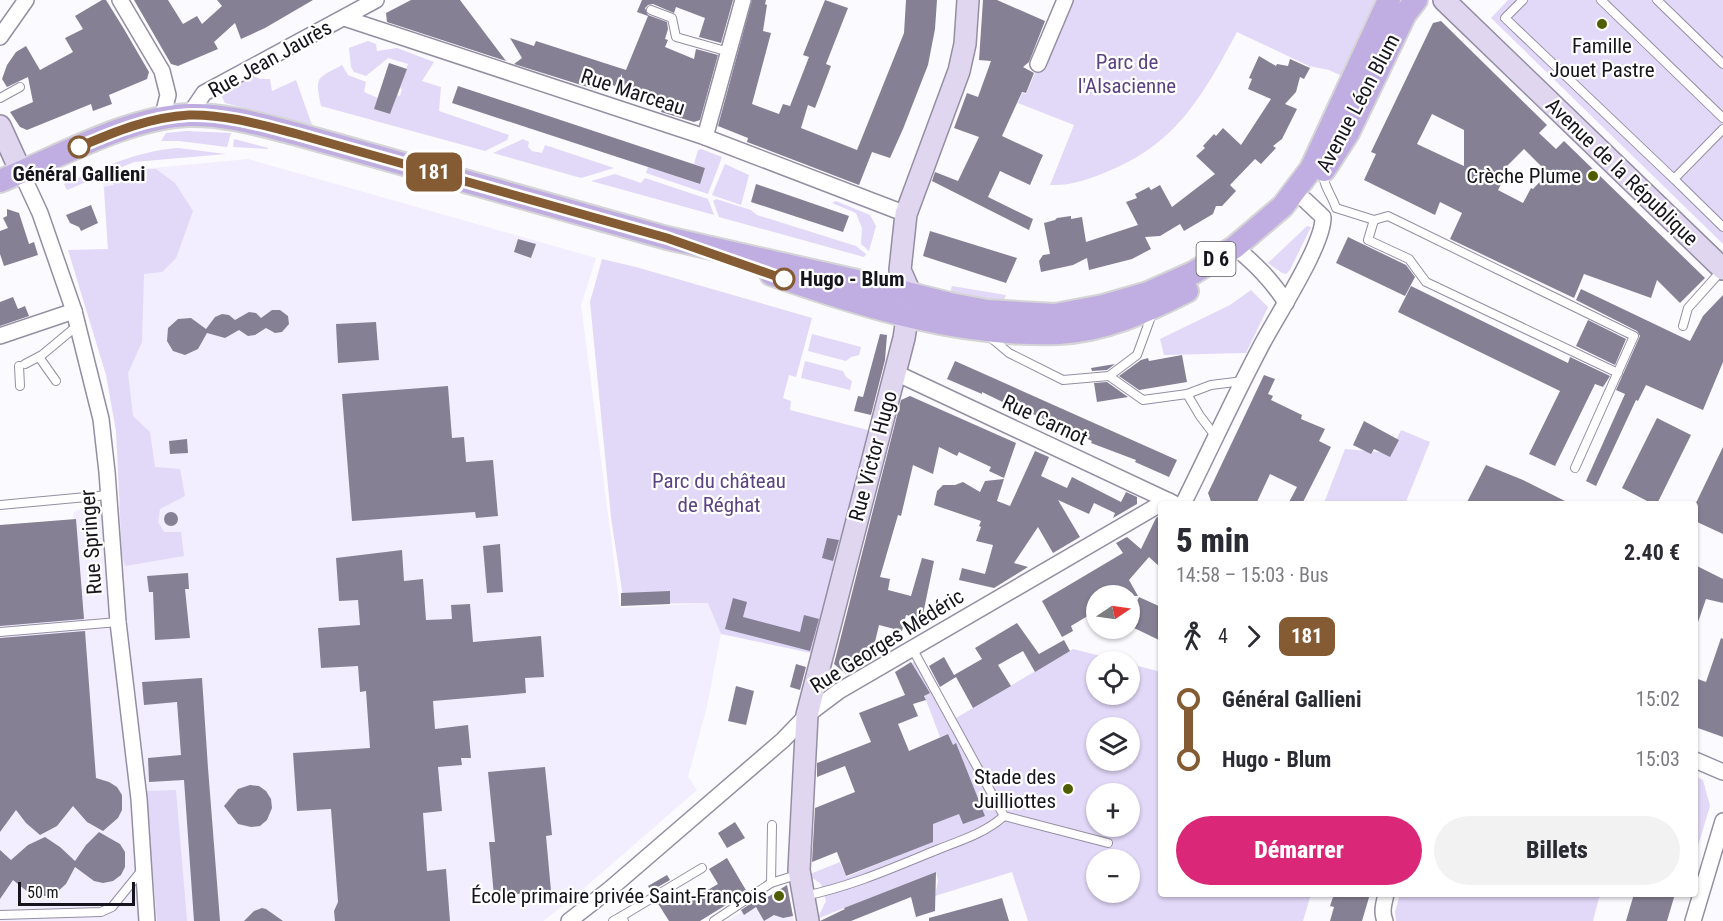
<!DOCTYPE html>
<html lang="fr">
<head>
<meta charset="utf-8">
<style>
	:root { --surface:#fff; --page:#f2f2f3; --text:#2b2b33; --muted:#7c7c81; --accent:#db2777 }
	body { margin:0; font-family:"Roboto Condensed",sans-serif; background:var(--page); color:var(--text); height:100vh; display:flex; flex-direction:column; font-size:22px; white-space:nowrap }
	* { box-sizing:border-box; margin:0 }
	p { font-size:20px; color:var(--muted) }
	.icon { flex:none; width:33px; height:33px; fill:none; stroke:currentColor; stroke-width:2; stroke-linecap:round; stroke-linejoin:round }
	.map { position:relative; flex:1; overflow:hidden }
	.details { position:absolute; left:1158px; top:501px; width:540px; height:396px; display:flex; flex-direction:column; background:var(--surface); border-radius:6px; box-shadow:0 2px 4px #0004 }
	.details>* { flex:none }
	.badge { padding:0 12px; border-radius:9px; font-size:21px; line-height:39px }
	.needle { width:39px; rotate:77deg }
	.controls { position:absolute; left:1086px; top:585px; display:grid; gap:12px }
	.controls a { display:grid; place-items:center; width:54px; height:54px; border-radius:50%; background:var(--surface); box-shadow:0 2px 4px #0004; font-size:30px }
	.scale { position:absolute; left:18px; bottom:15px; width:117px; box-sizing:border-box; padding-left:6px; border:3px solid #16141c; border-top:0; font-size:16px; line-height:21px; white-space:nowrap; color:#16141c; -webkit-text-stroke:4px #fff; paint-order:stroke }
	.map>.badge { position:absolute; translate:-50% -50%; box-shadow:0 0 0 3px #fff }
	.legs { display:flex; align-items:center; gap:9px; height:66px; padding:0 18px; font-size:20px }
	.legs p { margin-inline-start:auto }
	.summary { display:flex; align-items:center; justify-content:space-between; height:102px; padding:0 18px }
	h1 { font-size:33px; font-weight:800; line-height:45px }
	.primary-button { display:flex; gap:12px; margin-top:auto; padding:12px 18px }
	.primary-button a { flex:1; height:69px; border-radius:36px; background:var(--accent); color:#fff; font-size:24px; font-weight:800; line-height:69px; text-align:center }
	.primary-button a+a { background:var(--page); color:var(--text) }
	ul { padding:0 18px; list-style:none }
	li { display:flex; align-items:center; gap:21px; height:60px; font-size:22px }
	li i { display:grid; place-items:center; width:9px; height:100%; margin:0 8px; background:currentColor }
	li i::after { content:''; width:15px; height:15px; margin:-8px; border:4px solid; border-radius:50%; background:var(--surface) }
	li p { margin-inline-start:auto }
	li:first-child i { background:linear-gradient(#0000 50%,currentColor 0) }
	li:last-child i { background:linear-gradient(currentColor 50%,#0000 0) }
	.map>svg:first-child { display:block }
	.built { fill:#f2edff }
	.green { fill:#e2d8f8; fill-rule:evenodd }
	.building { fill:#868094; fill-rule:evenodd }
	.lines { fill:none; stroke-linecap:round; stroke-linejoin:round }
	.lane-casing { stroke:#948ea2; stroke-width:10 }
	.street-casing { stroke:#948ea2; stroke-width:18 }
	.secondary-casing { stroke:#948ea2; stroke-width:24 }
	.primary-casing { stroke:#d5d5d6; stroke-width:26 }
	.lane { stroke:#fff; stroke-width:8 }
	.street { stroke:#fff; stroke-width:15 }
	.secondary { stroke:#e0d6f0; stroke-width:21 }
	.primary { stroke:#c0ade1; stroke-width:22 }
	.line-1-casing { stroke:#fff; stroke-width:14 }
	.line-1 { stroke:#845b32; stroke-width:9 }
	.poi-dot { fill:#4f5e00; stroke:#fff; stroke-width:2 }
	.stop-1-dot { fill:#fff; stroke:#845b32; stroke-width:3 }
	.labels { text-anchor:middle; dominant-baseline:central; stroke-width:4.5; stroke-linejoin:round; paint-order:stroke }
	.shield { fill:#fff; stroke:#5c5a60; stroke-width:1.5 }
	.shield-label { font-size:20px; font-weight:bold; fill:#16141c }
	.poi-label { font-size:21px; fill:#16141c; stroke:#fff; text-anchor:end }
	.street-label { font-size:21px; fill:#16141c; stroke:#fff }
	.park-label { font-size:21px; fill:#5b4383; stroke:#fff }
	.stop-label { font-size:21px; font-weight:bold; fill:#16141c; stroke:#fff }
</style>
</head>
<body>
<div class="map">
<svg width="1723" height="921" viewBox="0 0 1723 921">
	<rect width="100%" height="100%" fill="#fbfaff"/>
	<g class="built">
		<polygon points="248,159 596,258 581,305 620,608 709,603 721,634 707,706 688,777 697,790 567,903 543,921 0,921 0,525 73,520 74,512 83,508 83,504 98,503 98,508 127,506 103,180 133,170"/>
		<polygon points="787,885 794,921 727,921"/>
	</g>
	<g class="green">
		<path d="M1070,0H1379L1342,76L1329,70L1309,66L1237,32C1202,97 1176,145 1104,173C1086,180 1069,186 1050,185L1074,125L1018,103L1022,93L1026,94L1035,73L1046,69L1061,22Z"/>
		<polygon points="1508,0 1723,0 1723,244 1491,18"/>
		<path d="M368,41L376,44L377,51L397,48L434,62L422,81L441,87L439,111L509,135L507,140L485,151L321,106C315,76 316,79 342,65L348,75L366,82L364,92L378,98L374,109L390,114L397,95L400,96L402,89L400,88L408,64L388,58L366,76L354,72L351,67L349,48Z"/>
		<polygon points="249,74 260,79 270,79 272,91 296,80 312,125 225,103 222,97 222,91"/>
		<polygon points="186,131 231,133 227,147 179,141 161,141 166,133"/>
		<polygon points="234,139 268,148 268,149 233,147"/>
		<polygon points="523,139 529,142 528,147 532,151 542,153 545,145 614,168 581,178 493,153"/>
		<path d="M178,148L226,154L134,162L67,190L64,184C102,168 136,151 178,148Z"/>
		<polygon points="701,149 722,157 708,194 646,173 648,167 699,184 705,168 694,164 698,150"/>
		<polygon points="725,164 749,175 741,205 712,195"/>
		<polygon points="156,169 175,183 193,211 176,258 162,272 144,274 142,342 128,373 133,416 150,432 155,467 180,469 185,496 160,509 158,522 164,532 181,532 184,556 125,566 122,555 116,431 106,375 68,250 108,249 104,187 114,185 111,178 133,170"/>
		<polygon points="615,174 641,183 645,178 708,199 714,215 591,181"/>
		<polygon points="716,199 751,210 757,215 856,246 866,254 864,257 719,217 713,201"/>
		<polygon points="836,201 870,215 876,226 869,251 861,244 862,228 856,213 832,203"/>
		<polygon points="1307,226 1311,227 1290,270 1286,274 1282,273 1268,263"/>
		<polygon points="602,259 636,267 812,318 796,377 789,375 783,398 791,401 790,410 868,430 811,653 721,634 708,603 624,604 611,517 590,302"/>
		<polygon points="952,286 1006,295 1004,300 984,298 980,303 949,297"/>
		<polygon points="1251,290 1268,307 1246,353 1164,355 1160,339 1230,305"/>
		<polygon points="812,334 861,347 859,355 851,357 846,361 808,351"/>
		<polygon points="805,361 843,371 846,377 852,381 850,390 801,378"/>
		<polygon points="1401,430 1430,442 1405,504 1324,503 1345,449 1390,453"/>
		<path d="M1073,649L1120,661L1096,662V694H1130V664L1161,672V894H1311L1303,921H1028L1012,872L935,896L938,881L936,872L819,918V915L826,901L821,884L811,877L810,874L840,862L846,877L897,856L933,824L969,785L948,734L940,737L912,663L921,658L956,718ZM1096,728H1130V760H1096ZM1096,794H1130V826H1096ZM1096,860H1130V892H1096Z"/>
		<polygon points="1695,776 1703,780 1710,806 1695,856"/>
		<polygon points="176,790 187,921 157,921 146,791"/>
		<polygon points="1400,894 1600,894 1593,921 1396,921 1395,912"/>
	</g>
	<g class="building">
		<polygon points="102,0 106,0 124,29 149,72 147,79 109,95 112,104 93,111 91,104 27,130 20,127 10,112 33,102 28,77 7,87 2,79 7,65 16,52 26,46 40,70 73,52 65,38 83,29 75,16"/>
		<polygon points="134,0 168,0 183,24 197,16 202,24 222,6 217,0 313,0 265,28 241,39 235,23 214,42 218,49 178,66 171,64"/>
		<polygon points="411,0 460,0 506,61 387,22 386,13"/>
		<polygon points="642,0 733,0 721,43 699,37 705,18 676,7 674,13 653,4 648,5 645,8 648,15 667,22 668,29 665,39 668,40 665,47 694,59 696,49 718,55 700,120 694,122 661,112 664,103 621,88 622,74 615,86 600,81 597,90 514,64 522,58 510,38 534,46 536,41 626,70 648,16 637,12"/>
		<polygon points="752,0 766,0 765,4 767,5 763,31 771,33 752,104 779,114 783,104 790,106 809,57 803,55 825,0 848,8 826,64 831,66 825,82 815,108 808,105 801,128 857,150 904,33 906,0 937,0 935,29 928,65 903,129 890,158 872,152 859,185 747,142 748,138 718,126"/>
		<polygon points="983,0 997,0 1045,21 1029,62 1023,67 1034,73 1026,93 1022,92 1002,136 1043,155 1030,185 1000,171 988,197 1033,219 1029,230 932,181 935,172 958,181 979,137 954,128 967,93 978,97 991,61 979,60"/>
		<path d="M1441,21L1547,125L1539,133L1556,149L1564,141L1705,278L1680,303L1657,280L1651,298L1584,274L1574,298L1450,239L1462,213L1440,202L1435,215L1364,180L1376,154L1371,152L1433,23ZM1432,114L1464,130V166L1417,144ZM1524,149L1548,173L1533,189L1531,188L1523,203L1498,190L1507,173L1502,171Z"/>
		<polygon points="1259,56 1276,66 1277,64 1288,66 1290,59 1310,68 1304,79 1300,77 1296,92 1285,104 1297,109 1282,139 1273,146 1276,148 1261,164 1255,159 1230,185 1236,191 1222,206 1216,206 1213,214 1184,231 1180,224 1160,236 1145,237 1151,249 1132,259 1089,270 1087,258 1073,265 1041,272 1039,261 1043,255 1050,254 1044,223 1055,220 1057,218 1071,216 1071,219 1082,217 1086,242 1138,225 1126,202 1137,198 1135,194 1149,187 1151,190 1160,185 1172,207 1215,174 1196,156 1205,148 1203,146 1214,134 1216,136 1223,128 1241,145 1271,99 1248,89 1252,79 1249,78"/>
		<polygon points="389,63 407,69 390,114 374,109"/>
		<polygon points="458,86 705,168 700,184 452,103"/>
		<polygon points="756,184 849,216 843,232 751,202"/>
		<polygon points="91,205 98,223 81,231 79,227 70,223 66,215"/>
		<polygon points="7,209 19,213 29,244 34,242 38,255 4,266 0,254 0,231 8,228 3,218 7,216"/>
		<polygon points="930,231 1017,258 1006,283 923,256"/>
		<polygon points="1348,237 1406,265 1415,277 1405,296 1336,263"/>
		<polygon points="518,239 536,244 531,258 514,252"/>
		<polygon points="1411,286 1568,363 1570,357 1610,376 1603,387 1595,384 1555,466 1529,454 1560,391 1398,312"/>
		<polygon points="1581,289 1690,341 1703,316 1723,295 1723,362 1703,410 1646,385 1638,401 1636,400 1596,486 1586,481 1625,394 1616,390 1640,336 1637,331 1576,300"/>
		<polygon points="13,297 18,309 25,306 29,316 0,326 0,302"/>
		<polygon points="272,310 280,310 288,316 289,324 282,332 275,333 266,328 255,335 248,336 239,330 225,338 207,333 198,349 185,355 173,351 167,341 168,328 178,319 191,318 206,329 215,317 222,314 229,315 235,320 249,312 256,313 261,318"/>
		<polygon points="1588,320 1626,339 1615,365 1576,346"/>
		<polygon points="376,322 379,360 338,363 336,324"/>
		<polygon points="880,334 887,335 885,360 871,415 854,411 858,396 863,397"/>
		<polygon points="1182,355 1187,382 1139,390 1119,376 1141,360 1148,358 1149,361"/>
		<polygon points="955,361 1177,460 1169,477 1135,462 1136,460 1091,443 1092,441 1070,431 1069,433 1047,424 1048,421 1026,411 1025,413 982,392 982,394 947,379"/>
		<polygon points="1115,364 1107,370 1092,371 1091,368"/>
		<polygon points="1264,375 1275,379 1268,394 1273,396 1271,400 1302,415 1301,419 1325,429 1319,441 1331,447 1302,504 1288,504 1297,487 1270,474 1256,504 1212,504 1208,493"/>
		<polygon points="1107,382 1128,397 1097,402 1094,383"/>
		<polygon points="448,386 452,438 464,437 466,462 493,460 498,516 476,518 475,512 352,521 342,394"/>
		<polygon points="910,396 1016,443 1004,478 989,471 991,467 959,452 957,456 939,447 933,474 913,465 901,516 898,515 880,577 890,579 888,590 911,596 922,558 934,561 922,619 906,615 902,631 879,625 871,659 846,674 834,664 901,400"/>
		<polygon points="1657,418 1691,435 1657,504 1653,504 1622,488"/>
		<polygon points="1364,421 1399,440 1390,457 1374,449 1371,454 1353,445"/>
		<polygon points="187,439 188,453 170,454 169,441"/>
		<polygon points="1723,447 1723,534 1695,521 1695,505"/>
		<polygon points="1035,451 1049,457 1041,476 1067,488 1072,477 1121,502 1126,492 1137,497 1137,504 1113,518 1115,513 1094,503 1089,514 1058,500 1080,537 1053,553 1038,527 1014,563 1028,567 994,588 959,580 962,568 985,574 993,545 976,541 981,527 979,526 981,521 934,505 937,491 943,485 955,485 963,482 980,492 985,481 1004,479 997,501 1010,506"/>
		<polygon points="1486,465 1523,480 1571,504 1466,504"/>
		<circle cx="171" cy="519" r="7"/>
		<polygon points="1161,515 1161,568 1149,557 1129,580 1138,596 1096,596 1096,611 1071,626 1073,631 1062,637 1042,601 1123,553 1116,543 1127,537 1141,549 1156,518"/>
		<polygon points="76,519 84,619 0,626 0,525"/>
		<polygon points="827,538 839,540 833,561 822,558"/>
		<polygon points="500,544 503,592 487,593 483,546"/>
		<polygon points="402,550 404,581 423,579 426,620 452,619 451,605 470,604 473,642 541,636 544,677 525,678 526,693 433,701 435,729 468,725 471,758 461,758 462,765 438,767 442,811 423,813 427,871 446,869 450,921 335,921 334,911 338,902 331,809 297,811 293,753 370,748 366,691 360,692 358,666 321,668 318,628 360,625 358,600 339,601 336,558"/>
		<polygon points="1695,565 1723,579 1723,603 1706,599 1697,625 1695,625"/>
		<polygon points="188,573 189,589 185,589 190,638 155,640 153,592 149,592 147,576"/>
		<polygon points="670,591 670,604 621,606 621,593"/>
		<polygon points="1139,597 1161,607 1161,641 1130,626 1130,617"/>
		<polygon points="733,598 747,602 743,617 800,632 804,615 819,619 810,651 725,629"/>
		<polygon points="1017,623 1039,654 1064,640 1070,651 1035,672 1023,651 998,665 1011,686 973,708 956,677 940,687 929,666 944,657 954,675 982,659 975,648"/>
		<polygon points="85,631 96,778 109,782 117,787 122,795 122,810 118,818 103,831 87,822 73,806 57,826 40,835 26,823 16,810 0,832 0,638"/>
		<polygon points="1721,638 1723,639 1723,737 1695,727 1695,678 1706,682"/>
		<polygon points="911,662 930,693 924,696 926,700 913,704 918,716 898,724 909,751 948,734 953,745 956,743 985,816 963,824 959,814 933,824 933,842 846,876 837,852 812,862 815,808 855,792 845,766 817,777 817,763 871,742 859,713 905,695 895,672"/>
		<polygon points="796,664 806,667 800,690 790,687"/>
		<polygon points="202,678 208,768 220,921 194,921 184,780 149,782 148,758 181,755 177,702 144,705 142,682"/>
		<polygon points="736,686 754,691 746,725 728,721"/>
		<polygon points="545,767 552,835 546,836 551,891 494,896 489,842 495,842 488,772"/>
		<polygon points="250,785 259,786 266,791 271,799 272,808 267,820 260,826 251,827 238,824 224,806 238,789"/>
		<polygon points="735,822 745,838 727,848 718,833"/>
		<polygon points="99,832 120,844 125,852 125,867 121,875 113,881 103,883 94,881 75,867 66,884 56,893 49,896 37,896 28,892 13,880 0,899 0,850 11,860 28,845 45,837 60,847 75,861 86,845"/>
		<polygon points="727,858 747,892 700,921 669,921 657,902 676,891 684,904 718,884 709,869"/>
		<polygon points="936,872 935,911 916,917 911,897 851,921 820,921 845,909 844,908"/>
		<polygon points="667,875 670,880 651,891 648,886"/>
		<polygon points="787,885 793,916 783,918 774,915 764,921 756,907 744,915 741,910 753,902 755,905"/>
		<polygon points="1334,894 1370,894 1362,921 1330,921 1334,907 1330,906"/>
		<polygon points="1634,894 1675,894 1667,921 1626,921"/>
		<polygon points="1002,898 1009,921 929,921 929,918"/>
		<polygon points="262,908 266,909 283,921 244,921 254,911"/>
	</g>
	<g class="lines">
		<defs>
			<g id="lane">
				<polyline points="1523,0 1505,18 1674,179"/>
				<polyline points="1601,0 1723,118"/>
				<polyline points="1657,0 1723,64"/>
				<polyline points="651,10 672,18 676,37 729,52"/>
				<polyline points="0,98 20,87"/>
				<polyline points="1723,129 1674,179 1723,227"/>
				<path d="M1323,172C1323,186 1332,195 1336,208L1374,220L1388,216L1634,336L1575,468"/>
				<polyline points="1374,220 1368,240 1409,259 1426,282 1618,373"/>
				<polyline points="1683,326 1688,308 1722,270"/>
				<polyline points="990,337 1009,353 1063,380 1109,376 1137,355 1152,314"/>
				<polyline points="39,357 56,381"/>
				<polyline points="25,364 42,355 78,325"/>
				<polyline points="19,366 20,386"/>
				<polyline points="1109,376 1143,400 1187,394 1211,385 1243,381"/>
				<polyline points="1187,394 1200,416 1216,437"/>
				<polyline points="0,505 108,495"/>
				<polyline points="0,632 118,622"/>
				<polyline points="912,648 1004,816 1108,843"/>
				<polyline points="772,825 771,883 790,877 799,876"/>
				<path d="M804,896C850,887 895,867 939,849C962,840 985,833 1004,816"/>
				<polyline points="0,915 101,912 112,907 142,870"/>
				<polyline points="613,921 622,916"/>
				<polyline points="624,921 622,916 702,868"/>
				<polyline points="714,921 771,883"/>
			</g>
			<g id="street">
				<polyline points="120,0 162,71 168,95 162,119"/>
				<polyline points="344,18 705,137 906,214"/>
				<polyline points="0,37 26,0"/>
				<polyline points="1038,64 1065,0"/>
				<polyline points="189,115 204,93 376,0"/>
				<polyline points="705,137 743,0"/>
				<polyline points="21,172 40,213 74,311 101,419 107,472 118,622 139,799 147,921"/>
				<path d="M1235,247C1255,264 1272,280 1286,303"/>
				<polyline points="0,336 74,311"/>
				<polyline points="896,373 1173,503"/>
				<path d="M1183,504C1209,452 1233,399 1260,348C1274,320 1324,245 1323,217L1305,200"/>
				<polyline points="1695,760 1723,772"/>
				<polyline points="569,921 610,889 783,740 807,715 839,691 1162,503 1169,501"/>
				<path d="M1385,921C1381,911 1384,904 1386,894"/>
				<polyline points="1693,921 1723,821"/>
			</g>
			<g id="secondary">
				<polyline points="1444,0 1723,269"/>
				<polyline points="0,126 21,172"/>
				<polyline points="808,921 799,870 807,715 904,338 911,295 900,270 906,214 959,71 965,44 968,0"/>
			</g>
			<g id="primary">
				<polyline points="1324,170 1348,133 1405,14 1416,0"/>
				<path d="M0,181C57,158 128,117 189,115C226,114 262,125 297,134L667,238L879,286L950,304L987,311L1055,315L1103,306L1148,293L1193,273L1235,247L1283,206L1311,169L1389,0"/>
				<path d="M771,274C862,306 961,337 1059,333C1104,331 1148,311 1187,291"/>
			</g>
		</defs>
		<use href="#lane" class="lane-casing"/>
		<use href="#street" class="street-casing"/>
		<use href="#secondary" class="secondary-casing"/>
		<use href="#primary" class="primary-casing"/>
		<use href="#lane" class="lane"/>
		<use href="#street" class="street"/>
		<use href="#secondary" class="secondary"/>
		<use href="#primary" class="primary"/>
	</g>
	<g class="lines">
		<defs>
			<path id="line-1" d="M79,147C114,132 150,117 189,115C225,114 262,125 297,134L667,238L784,279"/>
		</defs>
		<use href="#line-1" class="line-1-casing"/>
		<use href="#line-1" class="line-1"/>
	</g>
	<g class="poi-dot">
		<circle cx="1602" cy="24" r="6"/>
		<circle cx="1593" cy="176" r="6"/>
		<circle cx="1068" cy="789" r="6"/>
		<circle cx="779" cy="896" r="6"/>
	</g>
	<g class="stop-1-dot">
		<circle cx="79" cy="147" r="10"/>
		<circle cx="784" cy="279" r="10"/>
	</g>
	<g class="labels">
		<rect class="shield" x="1196.5" y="242" width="39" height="34" rx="4.5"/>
		<g class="shield-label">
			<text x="1216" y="259">D 6</text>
		</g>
		<g class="poi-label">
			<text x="1602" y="46" text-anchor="middle">Famille<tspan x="1602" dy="24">Jouet Pastre</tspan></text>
			<text x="1581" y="176">Crèche Plume</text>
			<text x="1056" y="777">Stade des<tspan x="1056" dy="24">Juilliottes</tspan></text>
			<text x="767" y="896">École primaire privée Saint-François</text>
		</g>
		<g class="street-label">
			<text transform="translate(270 59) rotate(-29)">Rue Jean Jaurès</text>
			<text transform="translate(633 92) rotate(18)">Rue Marceau</text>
			<text transform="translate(1358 103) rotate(-62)">Avenue Léon Blum</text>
			<text transform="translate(1622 172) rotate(44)">Avenue de la République</text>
			<text transform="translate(1045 420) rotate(25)">Rue Carnot</text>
			<text transform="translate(873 456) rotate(-75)">Rue Victor Hugo</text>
			<text transform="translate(91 542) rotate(-94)">Rue Springer</text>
			<text transform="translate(887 641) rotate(-32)">Rue Georges Médéric</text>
		</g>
		<g class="park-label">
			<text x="1127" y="62">Parc de<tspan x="1127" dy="24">l'Alsacienne</tspan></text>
			<text x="719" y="481">Parc du château<tspan x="719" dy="24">de Réghat</tspan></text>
		</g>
		<g class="stop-label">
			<text x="79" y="174">Général Gallieni</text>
			<text x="800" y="279" text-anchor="start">Hugo - Blum</text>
		</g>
	</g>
</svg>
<div class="controls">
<a><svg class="needle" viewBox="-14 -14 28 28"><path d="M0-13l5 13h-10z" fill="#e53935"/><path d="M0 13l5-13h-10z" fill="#7c7c81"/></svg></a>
<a><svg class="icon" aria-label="locate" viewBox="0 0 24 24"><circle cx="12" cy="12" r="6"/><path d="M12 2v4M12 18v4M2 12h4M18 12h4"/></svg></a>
<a><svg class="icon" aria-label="layers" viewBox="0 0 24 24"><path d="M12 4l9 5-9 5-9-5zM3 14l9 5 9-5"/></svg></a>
<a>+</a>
<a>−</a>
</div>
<div class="scale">50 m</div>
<b class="badge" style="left:434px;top:172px;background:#845b32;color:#fff">181</b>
<section class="details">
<div class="summary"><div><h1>5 min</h1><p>14:58 – 15:03 · Bus</p></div><b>2.40 €</b></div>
<div class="legs"><svg class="icon" aria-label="walk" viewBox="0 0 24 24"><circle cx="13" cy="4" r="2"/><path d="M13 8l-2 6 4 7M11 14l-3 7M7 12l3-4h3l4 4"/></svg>4<svg class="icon" aria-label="forward" viewBox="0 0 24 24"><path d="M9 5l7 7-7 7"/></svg><b class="badge" style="background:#845b32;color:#fff">181</b></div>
<ul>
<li><i style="color:#845b32"></i><b>Général Gallieni</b><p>15:02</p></li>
<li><i style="color:#845b32"></i><b>Hugo - Blum</b><p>15:03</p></li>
</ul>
<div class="primary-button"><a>Démarrer</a><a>Billets</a></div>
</section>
</div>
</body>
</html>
